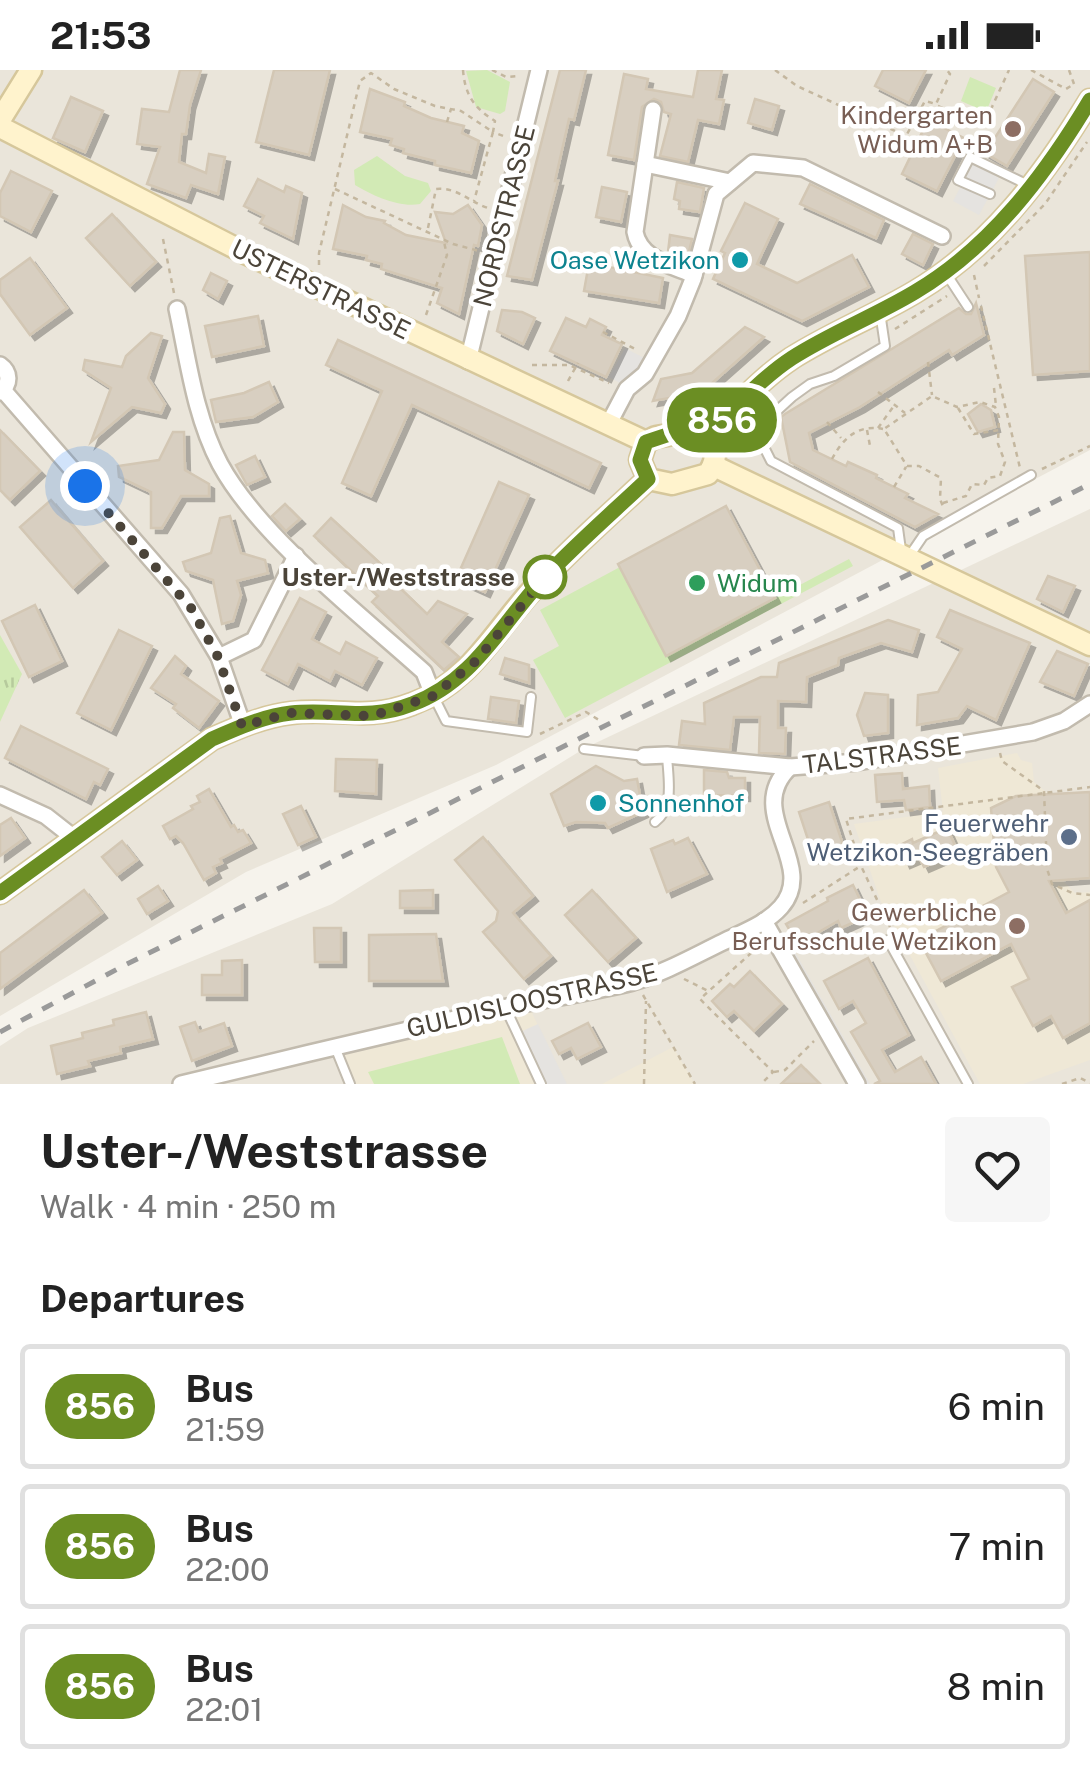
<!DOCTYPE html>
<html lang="en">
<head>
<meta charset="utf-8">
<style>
	:root { --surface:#fff; --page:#f6f6f6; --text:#222; --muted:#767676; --line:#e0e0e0 }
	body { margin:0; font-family:"Public Sans",sans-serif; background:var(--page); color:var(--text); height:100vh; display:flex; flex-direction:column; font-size:38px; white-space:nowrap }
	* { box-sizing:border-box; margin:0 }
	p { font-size:32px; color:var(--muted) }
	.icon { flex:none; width:55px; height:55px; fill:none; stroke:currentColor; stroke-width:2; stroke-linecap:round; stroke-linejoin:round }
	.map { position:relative; height:1014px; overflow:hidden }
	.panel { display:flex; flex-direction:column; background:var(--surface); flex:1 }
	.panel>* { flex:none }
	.badge { padding:0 20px; border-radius:32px; font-size:35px; line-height:65px }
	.you { position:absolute; width:50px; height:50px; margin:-25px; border:8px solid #fff; border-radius:50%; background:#1a73e8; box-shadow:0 0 0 15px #1a73e833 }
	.map>.badge { position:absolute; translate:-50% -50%; box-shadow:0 0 0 5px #fff }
	h2 { padding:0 40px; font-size:38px; line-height:90px }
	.round { display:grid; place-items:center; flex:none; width:105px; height:105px; border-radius:10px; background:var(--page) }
	.head { display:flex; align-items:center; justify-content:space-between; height:170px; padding:0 40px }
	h1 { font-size:48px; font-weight:700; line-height:75px }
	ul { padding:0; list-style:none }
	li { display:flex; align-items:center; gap:30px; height:125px; margin:0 20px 15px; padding:0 20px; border:5px solid var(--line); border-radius:10px }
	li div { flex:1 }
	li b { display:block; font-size:38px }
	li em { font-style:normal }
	li .badge { min-width:110px; font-weight:700; text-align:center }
	.status { display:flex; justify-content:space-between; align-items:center; height:70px; padding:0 50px; background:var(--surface); direction:ltr }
	.status svg { height:28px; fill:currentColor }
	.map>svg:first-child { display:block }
	.residential { fill:#eae5da }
	.education { fill:#efe8d6 }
	.grass { fill:url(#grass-tufts) }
	.park { fill:#d2eab5 }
	.parking { fill:#e5e3e0 }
	.building { fill:#d8cfc1; stroke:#d3c7b4; stroke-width:2.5; filter:url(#shadow) }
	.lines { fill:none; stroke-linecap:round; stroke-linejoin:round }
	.lane-casing { stroke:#c2bbae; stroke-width:12 }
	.street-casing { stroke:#c2bbae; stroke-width:20 }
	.secondary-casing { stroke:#d6c79b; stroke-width:25 }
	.path { stroke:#c4b79f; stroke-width:2.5; stroke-dasharray:5 5; stroke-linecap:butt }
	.lane { stroke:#fff; stroke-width:8 }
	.street { stroke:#fff; stroke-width:15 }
	.secondary { stroke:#fff3cd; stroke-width:20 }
	.rail { stroke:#9a9a9a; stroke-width:5; stroke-dasharray:12 12; stroke-linecap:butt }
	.line-casing { stroke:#fff; stroke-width:22 }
	.line { stroke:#6b8e23; stroke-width:15 }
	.walk { stroke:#4b4439; stroke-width:10; stroke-dasharray:0 18 }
	.education-dot { fill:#8d6e63; stroke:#fff; stroke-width:4 }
	.culture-dot { fill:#0f9aa8; stroke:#fff; stroke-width:4 }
	.stop-dot { fill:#fff; stroke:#6b8e23; stroke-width:5 }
	.leisure-dot { fill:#2e9e5b; stroke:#fff; stroke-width:4 }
	.service-dot { fill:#5c6f8a; stroke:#fff; stroke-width:4 }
	.labels { text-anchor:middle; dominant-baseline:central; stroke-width:9; stroke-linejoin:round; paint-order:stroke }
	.education-label { font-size:25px; fill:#785e54; stroke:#fff; text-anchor:end }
	.street-label { font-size:25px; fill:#4b4439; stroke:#fff }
	.culture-label { font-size:25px; fill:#0d838f; stroke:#fff; text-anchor:end }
	.stop-label { font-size:25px; font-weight:bold; fill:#4b4439; stroke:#fff; text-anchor:end }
	.leisure-label { font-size:25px; fill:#27864d; stroke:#fff; text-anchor:start }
	.service-label { font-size:25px; fill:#4e5e75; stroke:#fff; text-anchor:end }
</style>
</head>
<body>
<div class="status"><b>21:53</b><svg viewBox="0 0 49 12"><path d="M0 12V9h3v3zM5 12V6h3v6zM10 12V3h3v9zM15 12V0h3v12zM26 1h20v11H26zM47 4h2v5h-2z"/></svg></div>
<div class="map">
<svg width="1090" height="1014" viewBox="0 0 1090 1014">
	<defs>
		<pattern id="grass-tufts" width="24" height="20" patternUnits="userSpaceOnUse" patternTransform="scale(2.5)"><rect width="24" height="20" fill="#d2eab5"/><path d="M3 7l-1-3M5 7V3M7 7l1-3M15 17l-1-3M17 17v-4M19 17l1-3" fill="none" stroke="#b6ca9c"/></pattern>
		<filter id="shadow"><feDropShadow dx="5" dy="5" stdDeviation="0" flood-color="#0004"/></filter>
	</defs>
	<rect width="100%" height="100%" fill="#f6f3ec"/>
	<g class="residential">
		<polygon points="0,0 1090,0 1090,380 496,695 246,802 0,946"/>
		<polygon points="1090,439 1090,1014 0,1014 0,976 28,958 332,834 585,678"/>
	</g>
	<g class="education">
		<polygon points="1017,683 1021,690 1032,693 1034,712 1051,726 1059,807 1075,823 1090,822 1090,990 1023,1014 980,1014 881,832 854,754 943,742 938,698"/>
		<polygon points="527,933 567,1014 353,1014 335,977"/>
		<polygon points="673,977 695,1014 602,1014"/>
	</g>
	<polygon class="grass" points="0,565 22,604 0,652"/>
	<g class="park">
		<polygon points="487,0 510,12 505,41 500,44 476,37 466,1"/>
		<polygon points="970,7 996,18 986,42 961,31"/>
		<path d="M377,86L405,106L428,113L431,121L420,134C400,138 373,126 355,115L354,100Z"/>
		<polygon points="849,489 853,496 565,648 533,590 559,576 540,540 620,497 667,585"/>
		<polygon points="502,967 520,1014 374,1014 368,1002"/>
	</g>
	<g class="parking">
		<polygon points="973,94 999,108 979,145 953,131"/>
		<polygon points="625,278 652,292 629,318 609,307"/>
		<polygon points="784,863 870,1014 857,1014 774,870"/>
		<polygon points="538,954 567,1014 541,1014 516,964"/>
	</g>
	<g class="building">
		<polygon points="180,0 201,0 190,35 186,64 182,64 179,92 206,103 209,84 225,87 218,124 191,115 186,128 147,114 160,77 137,74 142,39 169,42"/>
		<polygon points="274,0 330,0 309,85 256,72"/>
		<polygon points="560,0 586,0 574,50 569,49 555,111 558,111 532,210 507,206"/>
		<polygon points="698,0 722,0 716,29 724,30 719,54 698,50 688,92 660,86 671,44 664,42 661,32 654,29 642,37 634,90 608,85 624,4 648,9 646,19 693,27"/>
		<polygon points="883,0 926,0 909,33 875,16"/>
		<polygon points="1033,9 1054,22 1007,96 985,83"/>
		<polygon points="370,19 405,32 404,36 431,48 464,56 462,63 479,71 471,103 435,95 435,91 403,83 404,79 390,75 392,69 360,62"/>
		<polygon points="71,27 103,41 85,82 53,68"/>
		<polygon points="755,29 779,36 772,60 748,53"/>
		<polygon points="928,50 964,68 937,121 902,104"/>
		<polygon points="11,101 52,121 31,162 0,146 0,123"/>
		<polygon points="258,109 284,122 286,116 302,123 293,169 260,153 264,146 244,136"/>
		<polygon points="677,112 704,118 700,142 679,139 680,131 674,129"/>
		<polygon points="810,114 884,150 876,168 800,134"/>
		<polygon points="602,117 627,122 621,152 596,147"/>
		<polygon points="745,133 778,149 757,194 797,213 852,185 869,217 802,251 713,209 725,183 721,181"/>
		<polygon points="343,135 366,147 385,151 384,153 406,165 446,173 435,142 453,144 468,135 482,155 478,176 474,175 459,244 437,233 442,218 381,199 382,194 366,190 367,186 333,179"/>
		<polygon points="112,144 156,192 130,216 86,168"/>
		<polygon points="913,164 933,174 923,195 902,184"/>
		<polygon points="670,165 692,169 687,190 668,182"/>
		<polygon points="1090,182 1090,301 1033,305 1025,186"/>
		<polygon points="30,188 67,238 30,265 0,224 0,210"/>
		<polygon points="589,193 663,208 659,233 584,221"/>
		<polygon points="211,203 227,211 218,229 203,220"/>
		<polygon points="976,233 984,265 952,285 949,280 860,337 809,363 813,380 846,396 848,392 877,405 876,408 908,424 905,428 938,444 915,457 790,392 781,347 785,344 959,238 966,244 971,244"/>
		<polygon points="502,240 522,242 535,248 523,274 497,261"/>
		<polygon points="258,246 264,276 212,287 205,256"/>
		<polygon points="566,248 586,257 590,249 606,257 602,265 622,274 606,307 550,281"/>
		<polygon points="745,257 764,267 702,322 653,331 661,309 692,303"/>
		<polygon points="151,263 162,266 148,308 165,334 161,343 132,337 91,372 111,318 83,300 85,290 122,297 126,286"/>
		<polygon points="338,270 601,393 589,418 412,335 371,426 342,413 382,321 326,295"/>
		<polygon points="269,312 278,332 253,347 216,352 211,330 244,323"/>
		<polygon points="981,334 991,340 995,357 978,362 968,344"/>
		<polygon points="0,360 40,401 10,430 0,420"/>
		<polygon points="173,362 184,362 185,400 209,414 209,426 181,426 162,458 151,458 151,422 119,407 118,396 159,390"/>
		<polygon points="255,386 265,407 247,415 236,395"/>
		<polygon points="499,412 529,425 485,522 456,509"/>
		<polygon points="51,430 103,491 73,518 20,457"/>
		<polygon points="285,434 300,449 286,461 272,446"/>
		<polygon points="726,436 775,528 666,586 618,494"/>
		<polygon points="230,446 241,483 265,490 268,503 237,511 241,525 233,551 222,554 213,510 186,501 183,492 211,483 220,448"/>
		<polygon points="331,448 380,493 377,496 427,544 438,531 467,544 442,572 459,587 444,600 372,532 378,526 314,466"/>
		<polygon points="1048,506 1075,516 1063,542 1037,529"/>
		<polygon points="300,528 326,542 312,569 340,584 346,572 377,588 362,615 335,601 330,611 298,594 288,614 262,600"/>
		<polygon points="35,535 62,591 29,607 2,551"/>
		<polygon points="950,540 1030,573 996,650 967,636 958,648 917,655 918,625 938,622 962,579 937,567"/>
		<polygon points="888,550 919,560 912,582 881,573 839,588 838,595 807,607 806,632 778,631 778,658 786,658 785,684 759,683 760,647 734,647 730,680 679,675 682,651 705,654 704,633 761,607 777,607 779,593"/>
		<polygon points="119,560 152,576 111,660 77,643"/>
		<polygon points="1057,581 1088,594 1074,626 1040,612"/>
		<polygon points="175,586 186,596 181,604 219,631 199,658 173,638 176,634 151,618"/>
		<polygon points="505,588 529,595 529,613 500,604"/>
		<polygon points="865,623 888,625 888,663 864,666 857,645"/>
		<polygon points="491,627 519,631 516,653 488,649"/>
		<polygon points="21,656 108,699 100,715 94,712 86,729 5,688"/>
		<polygon points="336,689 377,690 376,724 335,721"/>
		<polygon points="596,696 624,711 637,709 643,742 608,758 605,753 576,752 564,756 551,724"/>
		<polygon points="704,700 727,702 729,708 745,708 745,726 704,725"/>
		<polygon points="902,703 903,719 929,716 930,737 906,740 904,730 877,732 875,705"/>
		<polygon points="209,719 231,757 234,755 238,762 243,760 251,773 220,789 222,793 213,797 216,803 204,810 183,773 176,766 170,769 163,756 193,739 191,736 200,732 197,726"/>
		<polygon points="1090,722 1090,808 1049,811 1066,843 1090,830 1090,953 1063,968 1051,946 1033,956 1012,917 1029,909 1011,874 941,911 919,870 1009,822 996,797 991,738 1016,726"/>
		<polygon points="829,732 844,778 814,788 799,742"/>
		<polygon points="301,736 316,767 298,775 283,744"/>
		<polygon points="11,748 25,768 0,786 0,755"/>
		<polygon points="947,758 958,782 924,797 919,787 905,793 898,776 912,769 913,773"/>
		<polygon points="483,767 533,826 513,843 551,886 524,909 483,862 496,851 498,841 455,790"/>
		<polygon points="688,768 707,804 667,822 651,779 673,770 675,774"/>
		<polygon points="122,771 137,790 117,805 102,787"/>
		<polygon points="853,815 868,846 841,858 838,851 798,874 786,854 828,831 827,828"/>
		<polygon points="158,816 168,831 147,844 138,829"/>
		<polygon points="84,820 102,843 0,919 0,883"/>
		<polygon points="433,820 433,838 400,838 400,821"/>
		<polygon points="592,820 636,868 608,892 565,845"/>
		<polygon points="314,858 341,858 341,892 315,892"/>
		<polygon points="436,864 443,911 369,911 369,865"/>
		<polygon points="868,888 909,965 882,980 895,1002 921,987 936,1014 874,1014 880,1011 851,962 866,953 853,931 839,939 824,911"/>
		<polygon points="242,890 242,925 202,925 202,905 222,905 222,891"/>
		<polygon points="750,901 782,934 754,961 734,941 727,947 712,931 730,914 734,917"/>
		<polygon points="146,942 153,969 120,977 121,983 88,991 90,996 57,1004 51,976 83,968 82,963 114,955 113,950"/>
		<polygon points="195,952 199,962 224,953 232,976 192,991 180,957"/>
		<polygon points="588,953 601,977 577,989 571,978 559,984 552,971"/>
		<polygon points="801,995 820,1014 781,1014"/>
	</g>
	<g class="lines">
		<defs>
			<g id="lane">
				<polyline points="990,124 958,110 970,87 1028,115"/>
				<polyline points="947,205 968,237"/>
				<polyline points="880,242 885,276 834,306 810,314 792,327 768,349 761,371 771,391 898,458 901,480"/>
				<polyline points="908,488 923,466 1031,405"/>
				<polyline points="433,625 446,651 527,662 531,627"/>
				<polyline points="584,679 644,686"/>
				<path d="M655,752C675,737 668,708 667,685"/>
				<polyline points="888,870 968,1014"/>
				<polyline points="505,937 541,1014"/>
				<polyline points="335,977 350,1014"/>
			</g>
			<g id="street">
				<path d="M653,40L635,162C640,189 671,195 694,205"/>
				<polyline points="645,94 730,112"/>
				<path d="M177,239C188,290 195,347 220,394C259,466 362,546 424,602L433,625"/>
				<polyline points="468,291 539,0"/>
				<path d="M0,295C10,302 11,314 0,322"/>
				<polyline points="3,320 181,524 219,587 243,656"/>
				<polyline points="608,355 627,319 645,304 678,246 693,209 716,124 753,93 803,98 942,166"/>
				<polyline points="219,587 254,570 296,486"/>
				<polyline points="644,686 667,685 790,697 857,692 1033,662 1064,651 1090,634"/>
				<polyline points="0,725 46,746 74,768"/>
				<polyline points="764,851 857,1014"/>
				<path d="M181,1014C279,990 378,967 476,944C528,931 581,925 633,912C664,903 694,886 723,872C743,862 766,854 781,837C819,794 742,742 790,697"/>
			</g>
			<g id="secondary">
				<polyline points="0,50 31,0"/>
				<polyline points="0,57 245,183 646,372"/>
				<path d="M692,361C715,367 721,385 708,404L672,414L648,409L640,390L646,372L656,367Z"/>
				<path d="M706,365C735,339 760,309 792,288C832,263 875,246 915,222C991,177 1045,104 1090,30"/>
				<polyline points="714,396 1090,575"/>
				<path d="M0,823L212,669C237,658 264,646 291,643C336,637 366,652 412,634C467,614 491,567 527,526C565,484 607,447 648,409"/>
			</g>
		</defs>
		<use href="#lane" class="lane-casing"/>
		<use href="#street" class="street-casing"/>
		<use href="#secondary" class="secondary-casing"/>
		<g class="path">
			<path d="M463,0C465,25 474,38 495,51L493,62L506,67"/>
			<polyline points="492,0 506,7 519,6"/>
			<polyline points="775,0 797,16 906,66 925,31 936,34 950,4 947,0"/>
			<polyline points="1031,0 1066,19 1074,14"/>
			<polyline points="1069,0 1074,14"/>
			<polyline points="938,36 981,55"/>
			<polyline points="447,52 451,39"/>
			<polyline points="974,76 1009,0"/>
			<polyline points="335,119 453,174 479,181"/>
			<path d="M428,158L436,119C458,117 469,132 488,138"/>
			<polyline points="163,169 174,223"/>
			<polyline points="319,195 319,183 360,11 371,3 394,19 435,36 461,41 493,62 474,131"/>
			<polyline points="984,196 1045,134 1087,72"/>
			<polyline points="974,205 979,228"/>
			<polyline points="981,236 1020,398"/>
			<polyline points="426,245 447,185 444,172"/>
			<polyline points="895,259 947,226"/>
			<polyline points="603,262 637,280"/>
			<polyline points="928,292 932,325"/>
			<polyline points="532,295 569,295 609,313"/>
			<polyline points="568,311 578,293"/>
			<polyline points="994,318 996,336"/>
			<polyline points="878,322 905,343"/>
			<polyline points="958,338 974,364 1000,360"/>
			<polyline points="827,352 841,368"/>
			<polyline points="878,358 893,337"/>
			<polyline points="867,360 870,376"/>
			<polyline points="743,362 755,349"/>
			<path d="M832,389C843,368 858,354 883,359"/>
			<polyline points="1042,399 1090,376"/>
			<polyline points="894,417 906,397"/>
			<polyline points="943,433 966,426 972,414 984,415 988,408 1000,406 1005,392 998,374 999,347 995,337 980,332 957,337 932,326 884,359 907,396 919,396 941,408 940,429 944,439"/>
			<polyline points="540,664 586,642 599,650"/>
			<polyline points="1000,683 1002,691 1044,721 1047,799 1052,814 1072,823 1090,825"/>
			<polyline points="803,833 859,797"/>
			<polyline points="890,857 861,796 846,749 1090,717"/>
			<polyline points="759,876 700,929 773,1002 761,1014"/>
			<polyline points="684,909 708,921"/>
			<polyline points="643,925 695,1014"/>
			<polyline points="774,1002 785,1000 814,971"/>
			<polyline points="644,1014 646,931"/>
			<polyline points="1062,1014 1080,1008 1090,1013"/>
		</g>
		<use href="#lane" class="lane"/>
		<use href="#street" class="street"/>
		<use href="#secondary" class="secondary"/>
		<polyline class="rail" points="0,962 123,896 1090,414"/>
	</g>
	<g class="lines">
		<defs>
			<path id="line" d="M0,823L212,669C237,658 264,646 291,643C336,638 366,652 412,634C473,612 501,554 543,509C576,474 613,442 648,409L640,390L646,372L676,362L706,364C735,339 760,309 792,288C831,263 875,246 915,222C991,177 1045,105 1090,30"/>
		</defs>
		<use href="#line" class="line-casing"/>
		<use href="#line" class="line"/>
		<polyline class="walk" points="85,416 191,538 218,587 242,656 290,643 372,646 433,626 476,591 545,507"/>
	</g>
	<g class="education-dot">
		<circle cx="1013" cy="59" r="10"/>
		<circle cx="1017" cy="856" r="10"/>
	</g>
	<g class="culture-dot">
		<circle cx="740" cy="190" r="10"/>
		<circle cx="598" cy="733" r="10"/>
	</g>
	<circle class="stop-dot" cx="545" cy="507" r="20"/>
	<circle class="leisure-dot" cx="697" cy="513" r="10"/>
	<circle class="service-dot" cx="1069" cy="767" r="10"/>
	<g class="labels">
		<g class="education-label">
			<text x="993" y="45">Kindergarten<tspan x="993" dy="29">Widum A+B</tspan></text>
			<text x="997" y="842">Gewerbliche<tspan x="997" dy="29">Berufsschule Wetzikon</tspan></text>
		</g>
		<g class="street-label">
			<text transform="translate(504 146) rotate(-76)">NORDSTRASSE</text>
			<text transform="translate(321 219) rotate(26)">USTERSTRASSE</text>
			<text transform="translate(882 685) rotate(-7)">TALSTRASSE</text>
			<text transform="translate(532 930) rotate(-13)">GULDISLOOSTRASSE</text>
		</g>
		<g class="culture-label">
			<text x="720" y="190">Oase Wetzikon</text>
			<text x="618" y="733" text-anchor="start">Sonnenhof</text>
		</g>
		<g class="stop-label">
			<text x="515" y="507">Uster-/Weststrasse</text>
		</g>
		<g class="leisure-label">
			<text x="717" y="513">Widum</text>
		</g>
		<g class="service-label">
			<text x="1049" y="753">Feuerwehr<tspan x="1049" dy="29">Wetzikon-Seegräben</tspan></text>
		</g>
	</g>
</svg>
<div class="you" style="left:85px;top:416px"></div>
<b class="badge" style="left:722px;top:350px;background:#6b8e23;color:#fff">856</b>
</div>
<section class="panel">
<div class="head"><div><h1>Uster-/Weststrasse</h1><p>Walk · 4 min · 250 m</p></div><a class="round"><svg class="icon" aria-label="heart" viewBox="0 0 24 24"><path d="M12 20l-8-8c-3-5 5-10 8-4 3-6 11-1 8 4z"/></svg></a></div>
<h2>Departures</h2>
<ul>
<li><span class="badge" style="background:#6b8e23;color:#fff">856</span><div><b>Bus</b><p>21:59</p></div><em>6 min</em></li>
<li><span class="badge" style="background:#6b8e23;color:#fff">856</span><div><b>Bus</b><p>22:00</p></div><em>7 min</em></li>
<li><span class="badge" style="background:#6b8e23;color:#fff">856</span><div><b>Bus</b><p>22:01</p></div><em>8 min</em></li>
</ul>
</section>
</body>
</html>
